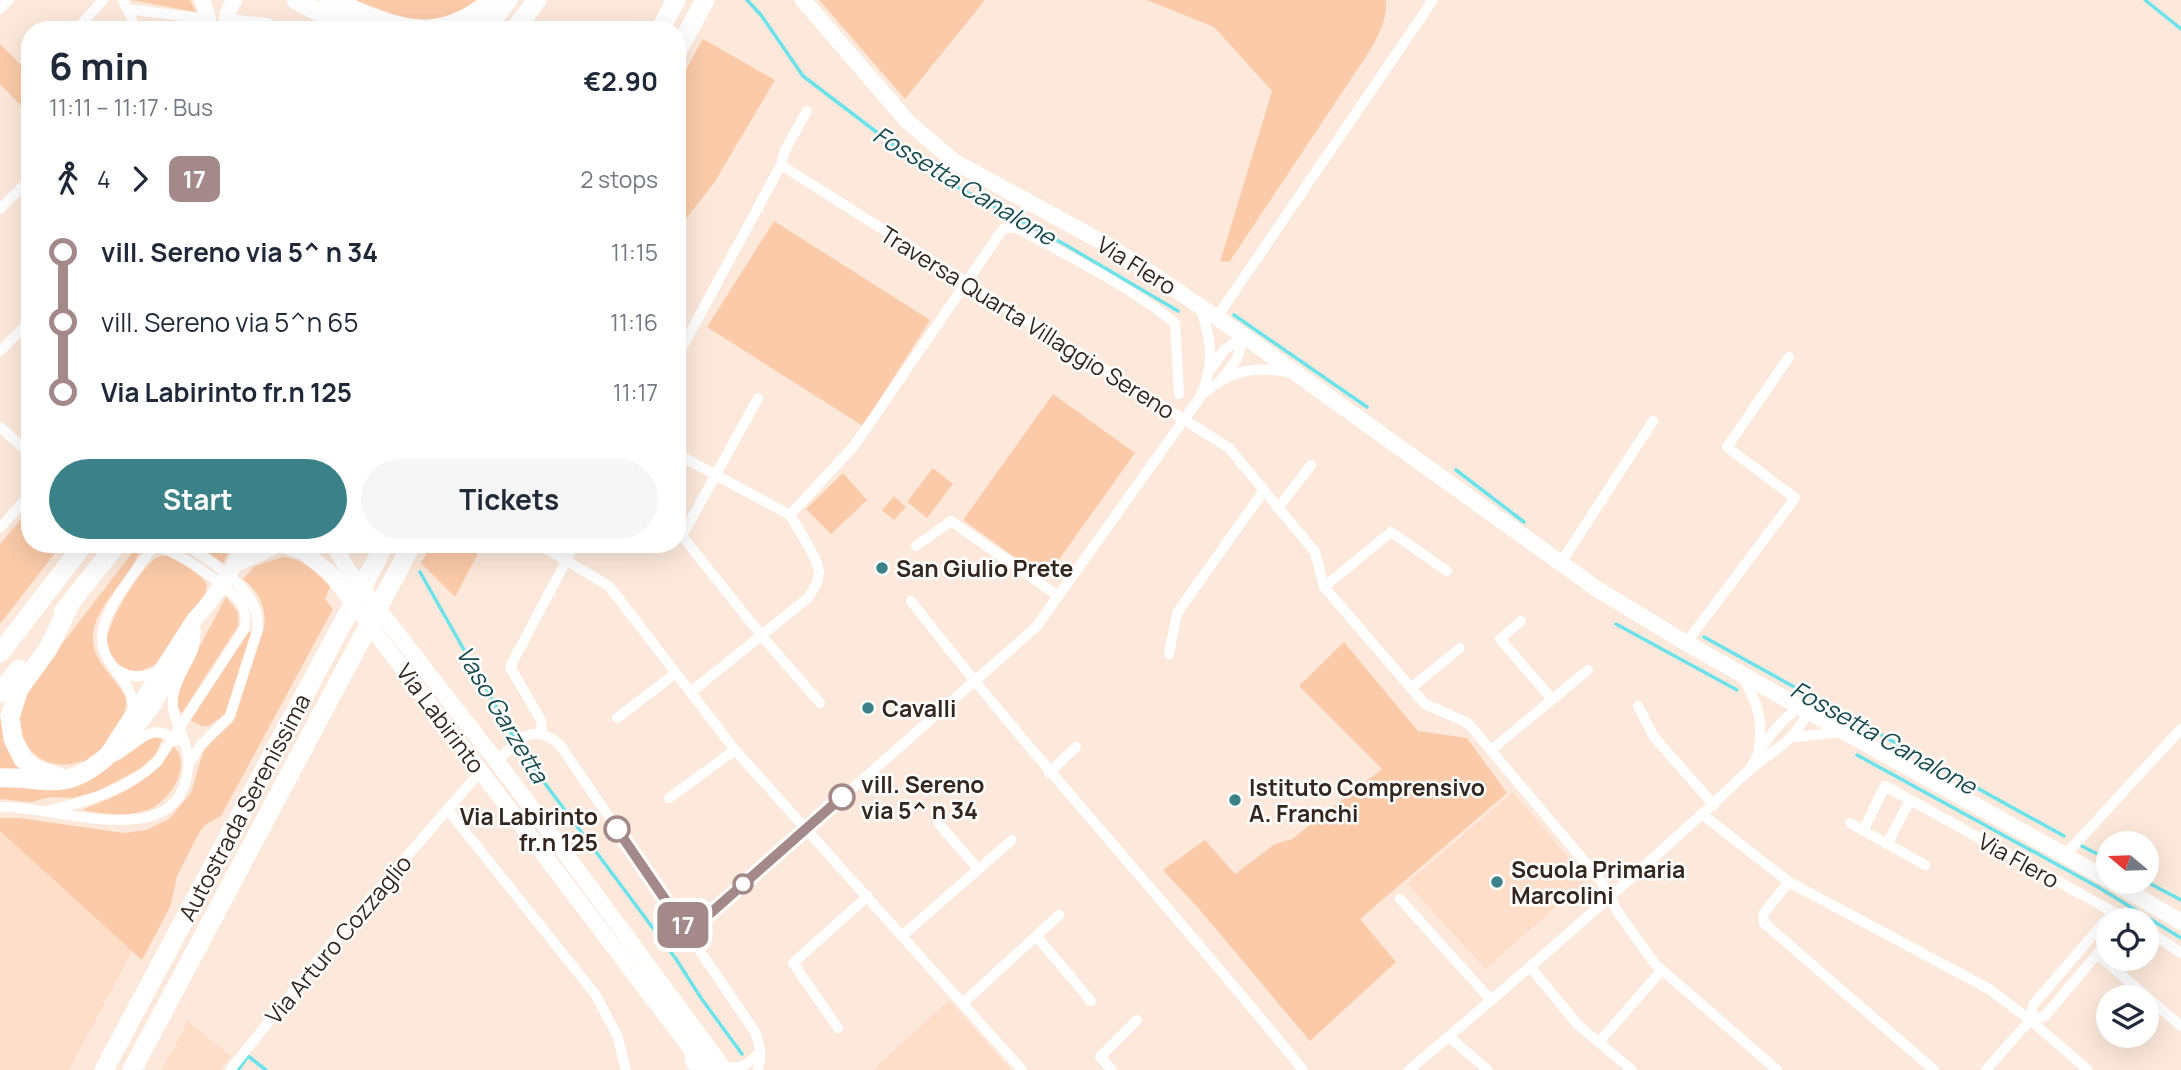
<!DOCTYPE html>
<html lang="en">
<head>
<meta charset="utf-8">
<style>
	:root { --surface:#fff; --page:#f6f6f7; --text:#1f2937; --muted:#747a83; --accent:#3a8287 }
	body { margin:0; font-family:Manrope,sans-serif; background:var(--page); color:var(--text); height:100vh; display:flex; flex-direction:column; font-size:26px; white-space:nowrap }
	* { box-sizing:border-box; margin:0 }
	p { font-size:23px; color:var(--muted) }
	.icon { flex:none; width:38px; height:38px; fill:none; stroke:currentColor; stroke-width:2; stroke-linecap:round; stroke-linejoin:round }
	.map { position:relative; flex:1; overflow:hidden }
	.sheet { position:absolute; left:21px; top:21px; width:665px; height:532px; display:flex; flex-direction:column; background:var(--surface); border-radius:28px; box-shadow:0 7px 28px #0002 }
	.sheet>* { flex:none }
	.badge { padding:0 14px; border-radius:10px; font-size:24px; line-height:46px }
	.needle { width:46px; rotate:289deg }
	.tools { position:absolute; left:2096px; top:831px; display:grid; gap:14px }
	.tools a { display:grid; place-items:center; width:63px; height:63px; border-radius:50%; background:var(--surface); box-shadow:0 7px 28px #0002; font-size:35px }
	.map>.badge { position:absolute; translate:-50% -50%; box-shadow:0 0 0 4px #fff }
	.legs { display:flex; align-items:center; gap:10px; height:77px; padding:0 28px; font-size:23px }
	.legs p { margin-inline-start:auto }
	.headline { display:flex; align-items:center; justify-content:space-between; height:119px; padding:0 28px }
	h1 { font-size:38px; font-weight:700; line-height:52px }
	.primary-button { display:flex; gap:14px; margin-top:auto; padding:14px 28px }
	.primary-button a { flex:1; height:80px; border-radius:42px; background:var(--accent); color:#fff; font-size:28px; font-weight:700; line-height:80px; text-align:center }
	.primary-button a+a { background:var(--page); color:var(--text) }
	ul { padding:0 28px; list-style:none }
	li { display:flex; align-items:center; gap:24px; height:70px; font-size:26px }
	li i { display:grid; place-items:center; width:10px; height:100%; margin:0 9px; background:currentColor }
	li i::after { content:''; width:18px; height:18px; margin:-9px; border:5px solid; border-radius:50%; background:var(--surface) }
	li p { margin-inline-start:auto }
	li:first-child i { background:linear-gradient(#0000 50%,currentColor 0) }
	li:last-child i { background:linear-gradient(currentColor 50%,#0000 0) }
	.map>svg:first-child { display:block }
	.built { fill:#fedec9 }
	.green { fill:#fbcba9 }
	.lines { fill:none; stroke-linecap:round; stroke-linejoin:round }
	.stream { stroke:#6ce2eb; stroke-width:3.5 }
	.street { stroke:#fff; stroke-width:10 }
	.secondary { stroke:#fff; stroke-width:16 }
	.highway { stroke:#fff; stroke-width:19 }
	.line-1-casing { stroke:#fff; stroke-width:16 }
	.line-1 { stroke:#a38989; stroke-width:10 }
	.poi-dot { fill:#3a8287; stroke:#fff; stroke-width:2.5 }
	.stop-1-dot { fill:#fff; stroke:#a38989; stroke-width:3.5 }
	.labels { text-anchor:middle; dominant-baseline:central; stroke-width:5; stroke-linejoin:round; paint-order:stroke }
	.street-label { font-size:23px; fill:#33271f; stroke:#fff }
	.poi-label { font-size:23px; font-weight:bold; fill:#33271f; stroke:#fff; text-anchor:start }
	.stop-label { font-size:23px; font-weight:bold; fill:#33271f; stroke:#fff; text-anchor:start }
	.water-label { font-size:24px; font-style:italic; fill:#184c50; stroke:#fff }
</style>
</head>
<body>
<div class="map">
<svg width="2181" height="1070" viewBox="0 0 2181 1070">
	<rect width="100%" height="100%" fill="#fce9db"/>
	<g class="built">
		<polygon points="1513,792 1587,880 1485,969 1407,883"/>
		<polygon points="0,831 133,950 69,1070 0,1070"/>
		<polygon points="949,1000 1011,1070 873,1070"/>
		<polygon points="188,1021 231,1056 220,1070 162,1070"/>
	</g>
	<g class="green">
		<polygon points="130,0 190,0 196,12 131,0"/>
		<path d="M356,0H477C437,34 398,17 356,0Z"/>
		<polygon points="819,0 985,0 905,99"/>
		<path d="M1147,0H1386C1387,21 1379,34 1369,52L1230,261L1220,262L1272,91L1214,27Z"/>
		<polygon points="165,22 199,24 199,30 152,30 155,24"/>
		<polygon points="703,39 775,80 714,183 677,230 677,86"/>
		<polygon points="0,44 30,74 30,104 24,109 0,84"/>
		<polygon points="774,221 930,320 863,426 707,327"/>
		<polygon points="1053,394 1135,453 1045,579 963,520"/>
		<polygon points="933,468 953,484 927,518 907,502"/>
		<polygon points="843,473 867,500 831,534 806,509"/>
		<polygon points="894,496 906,507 894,520 882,510"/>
		<polygon points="30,509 30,544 62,544 0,624 0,544"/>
		<path d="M139,544H141C135,582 77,613 97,656C104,671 118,682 125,696C133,718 100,752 84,764L82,761C50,773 20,754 20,719C20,708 25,698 29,687Z"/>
		<polygon points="196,544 232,544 223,563"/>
		<polygon points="432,544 483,544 455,597 421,563"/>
		<path d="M167,556C177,560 201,574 206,583C208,587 206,591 205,595L158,663C152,666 145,670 138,671C122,673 107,655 107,640C107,623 142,565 157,558C161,555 162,556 167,556Z"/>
		<path d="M283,557C304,559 316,572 330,587L325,599L333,609L221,816L205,825L199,833L177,876L170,907L142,960L0,831V818H19L124,833L146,830L169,819L191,793L203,752L213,740L233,722L264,628C267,608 259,592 243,579L255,566Z"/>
		<polygon points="226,597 238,612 238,626 182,713 178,708 177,699 186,672"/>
		<polygon points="249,631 251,632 225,714 209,726 202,726 190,720"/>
		<polygon points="1344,642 1418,731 1467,738 1507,793 1360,919 1396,962 1310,1041 1199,909 1163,870 1205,840 1235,874 1275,844 1292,839 1382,769 1299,686"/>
		<polygon points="3,714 25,771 0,771 0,718"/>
		<polygon points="156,737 162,739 156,754 141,768 98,791 73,798 51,797 30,802 0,799 0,783 108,765 120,760 150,738"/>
		<path d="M172,745C195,764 169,803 147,810C128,817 101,814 82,810C116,796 156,782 172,745Z"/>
	</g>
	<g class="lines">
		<g class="stream">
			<polyline points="747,0 761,15 803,76 904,153 950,183 1064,244 1178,311"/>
			<polyline points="2145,0 2181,29"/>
			<polyline points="1234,315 1367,407"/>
			<polyline points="1456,470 1524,522"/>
			<polyline points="420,572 523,754 676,959 701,998 742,1054"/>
			<polyline points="1616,624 1737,690"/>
			<polyline points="1704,637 2064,836"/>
			<polyline points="1857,755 2098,887 2181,938"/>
			<polyline points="2080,845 2109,860"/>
			<polyline points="2147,882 2181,900"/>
			<polyline points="238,1070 248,1056 266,1070"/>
		</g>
		<g class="street">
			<polyline points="123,0 137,30"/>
			<polyline points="0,9 9,0"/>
			<polyline points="127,9 199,18"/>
			<polyline points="236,20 268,23"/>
			<polyline points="76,30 103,0"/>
			<polyline points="781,165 1229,448 1315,552 1324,587 1425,704 1468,723 1601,881 1618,912 1654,963 1777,1070"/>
			<polyline points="0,209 30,179"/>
			<polyline points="1217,317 1433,0"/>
			<polyline points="0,351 24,327"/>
			<polyline points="677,357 781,165 785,150 807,111"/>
			<polyline points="1212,368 1224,350 1244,336"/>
			<polyline points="1223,377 1237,359 1244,336"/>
			<path d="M1203,394C1229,370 1256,365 1291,373"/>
			<polyline points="758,398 682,536 761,635 820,703"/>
			<polyline points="0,427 30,454"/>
			<polyline points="677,454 790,515"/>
			<polyline points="1278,508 1311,465"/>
			<polyline points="0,528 30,494"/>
			<path d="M186,544C214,566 264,590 257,632L230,716L200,746L189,764"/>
			<polyline points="540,545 609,586 735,750 1022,1070"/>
			<polyline points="916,546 951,521 1058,596"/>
			<polyline points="1560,564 1653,421"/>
			<polyline points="1324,587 1391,532 1447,571"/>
			<path d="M911,601C1036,762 1175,911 1303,1070"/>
			<polyline points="1521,621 1500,639 1552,699"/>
			<polyline points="1686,643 1795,498 1727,447 1789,357"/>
			<polyline points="1169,654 1177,613 1263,492"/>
			<path d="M119,671C133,679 146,678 160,670"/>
			<path d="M1742,676C1758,705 1763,716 1759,749"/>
			<polyline points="1411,688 1460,648"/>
			<path d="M691,692L808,598C813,590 819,582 819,572C817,556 798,529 790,515L854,446L1003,229L1015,227C1070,257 1126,284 1175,323L1179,394"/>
			<polyline points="1638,706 1654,737 1714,805"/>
			<path d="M132,714C138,682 104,669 102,641C100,612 137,570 153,547"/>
			<polyline points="617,718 676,673"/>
			<polyline points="542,733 541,720 510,667 575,544"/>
			<polyline points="1793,737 1843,732"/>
			<polyline points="1491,750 1588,670"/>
			<path d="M501,757C521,738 534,722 560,745L755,1032C760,1044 762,1057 758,1070"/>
			<path d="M105,758C132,755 148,715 176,741"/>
			<path d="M1750,769C1763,744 1777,722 1800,707"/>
			<polyline points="1049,773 1076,747"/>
			<polyline points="669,798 735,750"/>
			<path d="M0,807C52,804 179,857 188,769C191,739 170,723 173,697C175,680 186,667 192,652C195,646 195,638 196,631"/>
			<polyline points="447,809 595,994 617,1035 626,1070"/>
			<path d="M48,811C87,801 127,790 157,762L245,628C246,620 246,613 242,605C233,589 178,552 159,547L150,551"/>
			<polyline points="1703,815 1789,882 1989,989 2030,1020 2088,1070"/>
			<polyline points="1850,823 1925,865"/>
			<polyline points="939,824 978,869"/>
			<polyline points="1863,831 1885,786 2128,920"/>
			<polyline points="1887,844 1910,800"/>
			<polyline points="2066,854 2181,729"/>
			<polyline points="1789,882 1763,914 1764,923 1934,1070"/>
			<polyline points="1400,899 1491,1000"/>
			<polyline points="2147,930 2181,953"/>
			<path d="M688,933L1036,627L1200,397C1215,366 1212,337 1199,306"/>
			<polyline points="903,935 1012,840"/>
			<polyline points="1037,937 1091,1001"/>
			<polyline points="2109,940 2045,1016 2030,1020 2033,1005 2113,912"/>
			<polyline points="2097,954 2181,1026"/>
			<polyline points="1531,968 1578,1025 1632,1070"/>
			<polyline points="963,1003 1059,915"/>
			<polyline points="838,1028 793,963 868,896"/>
			<polyline points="1449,1037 1488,1070"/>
			<polyline points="1599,1042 1662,970"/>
			<polyline points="688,1047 690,1061 695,1070"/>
			<path d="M722,1066C740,1070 748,1066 760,1051"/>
			<polyline points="230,1070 332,943 473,780"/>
			<polyline points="1112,1070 1100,1057 1137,1020"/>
			<path d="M1409,1070C1523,974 1636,876 1745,774C1769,752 1795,743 1808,711"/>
			<polyline points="1986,1070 2030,1020"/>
		</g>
		<g class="secondary">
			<polyline points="202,0 207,13 209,30"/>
			<polyline points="803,0 908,122 955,162 1102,242 1154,275 1244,336 1597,589 1686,643 2109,880"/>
			<polyline points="225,30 228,13 234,0"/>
			<polyline points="280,544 304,552 331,574 707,1070"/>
			<polyline points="333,544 348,570 514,784 725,1070"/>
			<polyline points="236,564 280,544"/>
			<polyline points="129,736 152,707 187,647"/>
			<path d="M105,758L194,620C215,597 232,573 244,544"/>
			<polyline points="2113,882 2181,922"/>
		</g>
		<g class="highway">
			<polyline points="296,0 352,30"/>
			<path d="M330,0C391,26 434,50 492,0"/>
			<polyline points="485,30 508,0"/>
			<polyline points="514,30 537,0"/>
			<polyline points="660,30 676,0"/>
			<polyline points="677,52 705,0"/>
			<polyline points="63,612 117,544"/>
			<polyline points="0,653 84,544"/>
			<polyline points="0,693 19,669"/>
			<path d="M0,778C47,776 62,794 105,758"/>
			<polyline points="64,779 35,769 23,759 13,739 10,717 19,689 48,649 70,604"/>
			<polyline points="104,1070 385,544"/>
			<polyline points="132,1070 412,544"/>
		</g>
	</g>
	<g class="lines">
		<defs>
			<polyline id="line-1" points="617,829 688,933 842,797"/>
		</defs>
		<use href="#line-1" class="line-1-casing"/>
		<use href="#line-1" class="line-1"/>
	</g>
	<g class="poi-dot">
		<circle cx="882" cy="568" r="7"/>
		<circle cx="868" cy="708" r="7"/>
		<circle cx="1235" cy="800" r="7"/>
		<circle cx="1497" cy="882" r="7"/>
	</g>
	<g class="stop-1-dot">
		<circle cx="842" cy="797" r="12"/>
		<circle cx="617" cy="829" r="12"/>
		<circle cx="743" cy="884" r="9"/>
	</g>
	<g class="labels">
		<g class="street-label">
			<text transform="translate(1137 265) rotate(32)">Via Flero</text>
			<text transform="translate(1028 322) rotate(32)">Traversa Quarta Villaggio Sereno</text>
			<text transform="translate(441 718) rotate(53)">Via Labirinto</text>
			<text transform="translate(244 807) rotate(-62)">Autostrada Serenissima</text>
			<text transform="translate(2019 860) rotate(29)">Via Flero</text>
			<text transform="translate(338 939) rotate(-50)">Via Arturo Cozzaglio</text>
		</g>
		<g class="poi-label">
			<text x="896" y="568">San Giulio Prete</text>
			<text x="882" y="708">Cavalli</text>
			<text x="1249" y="787">Istituto Comprensivo<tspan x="1249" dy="26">A. Franchi</tspan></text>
			<text x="1511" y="869">Scuola Primaria<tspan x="1511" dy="26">Marcolini</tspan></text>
		</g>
		<g class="stop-label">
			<text x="861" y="784">vill. Sereno<tspan x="861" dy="26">via 5^ n 34</tspan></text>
			<text x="598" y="816" text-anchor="end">Via Labirinto<tspan x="598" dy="26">fr.n 125</tspan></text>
		</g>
		<g class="water-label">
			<text transform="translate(965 185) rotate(31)">Fossetta Canalone</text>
			<text transform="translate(503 714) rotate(59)">Vaso Garzetta</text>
			<text transform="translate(1884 737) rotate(29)">Fossetta Canalone</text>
		</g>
	</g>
</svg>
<div class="tools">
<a><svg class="needle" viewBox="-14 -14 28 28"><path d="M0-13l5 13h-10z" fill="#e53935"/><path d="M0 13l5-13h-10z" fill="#747a83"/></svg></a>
<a><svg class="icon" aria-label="locate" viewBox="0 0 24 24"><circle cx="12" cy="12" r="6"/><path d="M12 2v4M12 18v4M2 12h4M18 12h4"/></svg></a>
<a><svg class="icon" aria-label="layers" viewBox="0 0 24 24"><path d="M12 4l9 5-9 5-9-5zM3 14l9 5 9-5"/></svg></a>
</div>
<b class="badge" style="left:683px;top:925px;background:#a38989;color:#fff">17</b>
<section class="sheet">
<div class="headline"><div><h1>6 min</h1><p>11:11 – 11:17 · Bus</p></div><b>€2.90</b></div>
<div class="legs"><svg class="icon" aria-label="walk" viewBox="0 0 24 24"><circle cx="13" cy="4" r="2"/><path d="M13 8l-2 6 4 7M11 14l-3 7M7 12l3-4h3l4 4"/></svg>4<svg class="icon" aria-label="forward" viewBox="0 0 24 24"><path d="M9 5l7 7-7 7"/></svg><b class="badge" style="background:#a38989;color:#fff">17</b><p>2 stops</p></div>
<ul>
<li><i style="color:#a38989"></i><b>vill. Sereno via 5^ n 34</b><p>11:15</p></li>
<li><i style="color:#a38989"></i><span>vill. Sereno via 5^n 65</span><p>11:16</p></li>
<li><i style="color:#a38989"></i><b>Via Labirinto fr.n 125</b><p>11:17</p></li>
</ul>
<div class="primary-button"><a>Start</a><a>Tickets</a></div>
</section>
</div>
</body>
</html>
